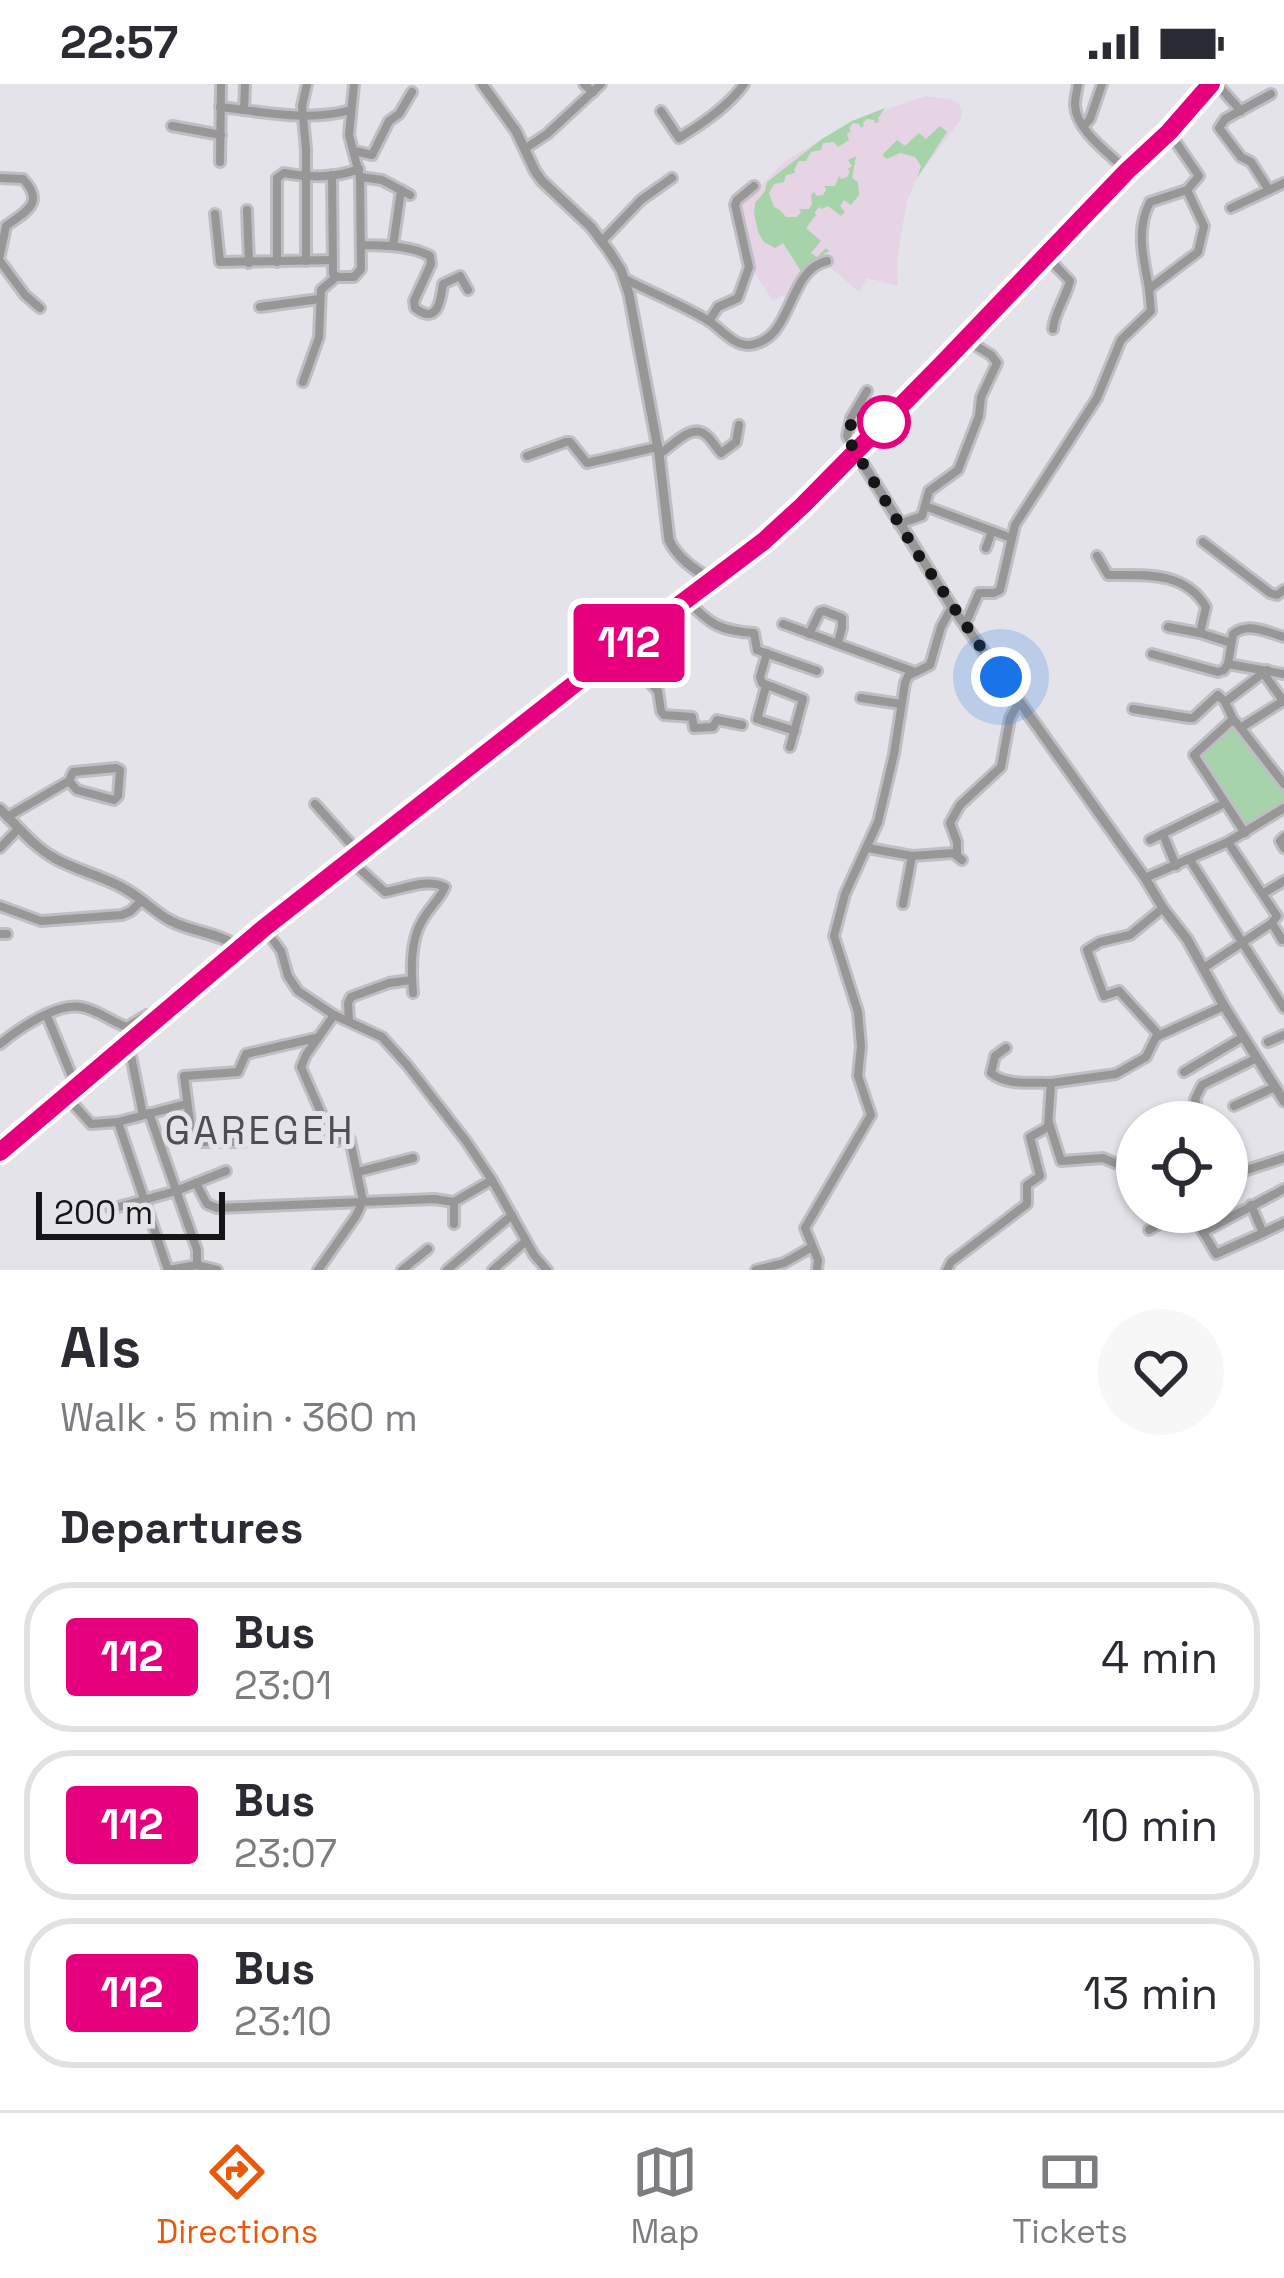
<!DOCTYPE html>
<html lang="en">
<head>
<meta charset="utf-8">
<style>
	:root { --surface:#fff; --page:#f7f7f7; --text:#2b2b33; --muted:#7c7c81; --line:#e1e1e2; --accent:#ea580c }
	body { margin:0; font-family:"Space Grotesk",sans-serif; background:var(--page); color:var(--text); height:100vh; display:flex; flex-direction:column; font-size:45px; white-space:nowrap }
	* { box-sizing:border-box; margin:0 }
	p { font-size:39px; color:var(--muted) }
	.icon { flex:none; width:66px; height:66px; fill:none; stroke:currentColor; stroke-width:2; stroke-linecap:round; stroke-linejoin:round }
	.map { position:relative; height:1186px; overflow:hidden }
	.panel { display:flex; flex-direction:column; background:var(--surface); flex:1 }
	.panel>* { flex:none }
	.badge { padding:0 24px; border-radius:9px; font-size:42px; line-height:78px }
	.buttons { position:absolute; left:1116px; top:1017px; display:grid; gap:24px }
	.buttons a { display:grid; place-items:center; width:132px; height:132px; border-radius:50%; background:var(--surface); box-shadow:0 3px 9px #0004; font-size:60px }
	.scale { position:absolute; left:36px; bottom:30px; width:189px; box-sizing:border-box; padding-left:12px; border:6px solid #151517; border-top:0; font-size:33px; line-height:42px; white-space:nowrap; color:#151517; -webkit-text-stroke:9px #e4e3ea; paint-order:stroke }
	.you { position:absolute; width:60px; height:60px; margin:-30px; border:9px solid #fff; border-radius:50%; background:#1a73e8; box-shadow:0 0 0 18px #1a73e833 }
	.map>.badge { position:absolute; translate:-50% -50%; box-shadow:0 0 0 6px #fff }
	h2 { padding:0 60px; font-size:45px; line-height:108px }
	.round { display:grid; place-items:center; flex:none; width:126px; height:126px; border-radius:63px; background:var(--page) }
	.overview { display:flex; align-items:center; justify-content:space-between; height:204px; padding:0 60px }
	h1 { font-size:57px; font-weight:600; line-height:90px }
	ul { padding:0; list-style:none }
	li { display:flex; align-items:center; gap:36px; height:150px; margin:0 24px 18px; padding:0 36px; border:6px solid var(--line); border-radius:48px }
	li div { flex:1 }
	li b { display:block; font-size:45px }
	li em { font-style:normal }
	li .badge { min-width:132px; font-weight:700; text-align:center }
	.status { display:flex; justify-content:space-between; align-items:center; height:84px; padding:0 60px; background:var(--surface); direction:ltr }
	.status svg { height:33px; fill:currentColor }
	.menu { display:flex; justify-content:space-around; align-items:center; height:168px; border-top:3px solid var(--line); background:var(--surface); font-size:33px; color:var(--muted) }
	.menu a { display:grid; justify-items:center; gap:6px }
	.menu .selected { color:var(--accent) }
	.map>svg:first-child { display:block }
	.commercial { fill:#e6d4e4 }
	.green { fill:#a6d3aa }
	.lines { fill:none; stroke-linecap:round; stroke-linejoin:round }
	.minor-casing { stroke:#bfbec4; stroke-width:14 }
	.tertiary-casing { stroke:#bfbec4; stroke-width:15 }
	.trunk-casing { stroke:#bfbec4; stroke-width:21 }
	.minor { stroke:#999697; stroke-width:8 }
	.tertiary { stroke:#999697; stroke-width:9 }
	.trunk { stroke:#524c4d; stroke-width:15 }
	.line-casing { stroke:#fff; stroke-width:27 }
	.line { stroke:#e6007e; stroke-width:18 }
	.walk { stroke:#151517; stroke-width:12; stroke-dasharray:0 21.6 }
	.stop-dot { fill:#fff; stroke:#e6007e; stroke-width:6 }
	.labels { text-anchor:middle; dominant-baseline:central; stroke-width:10; stroke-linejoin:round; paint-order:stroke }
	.quarter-label { font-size:39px; letter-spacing:3px; fill:#4e4d53; stroke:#e4e3ea }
</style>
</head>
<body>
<div class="status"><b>22:57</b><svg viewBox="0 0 49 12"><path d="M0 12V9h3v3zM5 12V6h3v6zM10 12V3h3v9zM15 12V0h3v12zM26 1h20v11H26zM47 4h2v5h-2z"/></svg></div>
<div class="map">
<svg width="1284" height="1186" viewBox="0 0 1284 1186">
	<rect width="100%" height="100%" fill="#e4e3ea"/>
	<polygon class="commercial" points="925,12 950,15 959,20 962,27 961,35 917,94 907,116 897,175 898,202 867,194 859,208 824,178 801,205 797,218 782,212 773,217 754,188 748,143 740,116 757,105 785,77 852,37"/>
	<g class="green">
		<polygon points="885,24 878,34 879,38 875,39 874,36 867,35 863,39 864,42 861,44 859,40 853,39 849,44 851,48 847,49 849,56 838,63 834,58 823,59 821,66 811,68 806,77 799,77 794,86 795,89 786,91 784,98 774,100 769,109 774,123 780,126 786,133 797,133 801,128 799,125 809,125 812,120 811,111 814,108 817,112 823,111 826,106 824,102 835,102 839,92 841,95 847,93 850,88 848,85 852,82 848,76 856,72 852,94 858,98 859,111 851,121 844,116 840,122 845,128 841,132 828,122 822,125 819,123 815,128 816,131 806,144 821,157 811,169 817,173 826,164 829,167 817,174 802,189 783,159 775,164 764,158 758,148 754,129 755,119 765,107 767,98 822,55 852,37"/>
		<polygon points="940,42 947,48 917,94 921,82 915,73 900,69 887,75 882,71 897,56 905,62 919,49 926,55"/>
		<polygon points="1236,640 1284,708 1284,717 1244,745 1192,671"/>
	</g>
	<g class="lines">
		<defs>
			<g id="minor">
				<polyline points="584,0 593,8"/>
				<path d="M1078,0C1077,7 1075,14 1075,21C1076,47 1109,69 1126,86"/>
				<polyline points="1217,0 1241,27"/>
				<path d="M220,23C264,28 308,38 351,26"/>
				<polyline points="244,26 245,0"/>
				<path d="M661,27L679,54C702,40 729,22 744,0"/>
				<polyline points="172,42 221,51"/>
				<polyline points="1084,42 1090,35 1102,0"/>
				<polyline points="526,64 547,50 601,0"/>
				<polyline points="355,67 372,71 389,37 399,30 412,8"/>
				<polyline points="220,78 221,0"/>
				<polyline points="332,91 333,190 338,193 354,193 361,185 360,93 349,51 354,0"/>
				<polyline points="360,93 382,96 410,111"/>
				<path d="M0,94L23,95C46,119 25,128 6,142L0,171"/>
				<polyline points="1269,106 1251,78 1241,73 1219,44 1225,35 1271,10"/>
				<polyline points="1231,124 1284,99"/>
				<polyline points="247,126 249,179"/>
				<polyline points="215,130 220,178 332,176"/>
				<polyline points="602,157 641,116 672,94"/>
				<path d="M361,161C384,162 410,161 430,172L431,180L414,217L415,224C438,242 441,215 443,200L460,192L468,206"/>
				<polyline points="393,162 401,106"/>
				<path d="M1047,173L1070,197C1066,214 1054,229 1053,245"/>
				<polyline points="0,177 25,211 40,224"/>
				<polyline points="306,177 306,65 302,22 307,0"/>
				<path d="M277,178V94L284,89C308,94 336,94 359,85"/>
				<path d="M625,195C652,209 682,221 709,237C721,245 733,261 748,261C794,258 786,186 827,177"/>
				<path d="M1149,205C1144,175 1135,147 1150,118L1187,106"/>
				<polyline points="260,223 319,215"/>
				<polyline points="709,237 718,223 738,214 749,183 735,121 737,116 754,102"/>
				<polyline points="303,298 319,253 321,206 336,193"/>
				<polyline points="855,365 847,352 851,334 867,307"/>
				<path d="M659,370C672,363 692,337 707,352C713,357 716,364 721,369L736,358L739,341"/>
				<polyline points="527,372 566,358 570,358 587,379 657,363"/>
				<polyline points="925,422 1011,454"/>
				<polyline points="899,440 922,432 929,407 958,386 979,332 981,313 997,279 991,271 968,257"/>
				<polyline points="1203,458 1270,509 1277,511 1284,506"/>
				<polyline points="986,464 992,447"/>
				<path d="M1097,472L1108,491C1145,491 1185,487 1206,523L1200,549"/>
				<path d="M687,516C710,541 721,547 754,549L757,566L817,587"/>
				<polyline points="783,540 915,588"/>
				<polyline points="965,541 979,509 994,509 1000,506 1015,441 1097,314 1121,256 1151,227 1149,205 1198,168 1204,142 1187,106 1199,92 1169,48"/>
				<polyline points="1168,543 1200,549 1231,559"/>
				<polyline points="809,550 820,528 824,527 842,534 842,544 838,558"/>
				<polyline points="623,563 641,590 658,607 661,627 664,631 692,633 694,644 713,643 717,636 742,641"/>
				<polyline points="767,569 760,593 762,599 803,615 790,663"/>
				<path d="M1152,570L1218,588L1224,586L1228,580L1233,550C1248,538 1267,548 1284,553"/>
				<polyline points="1228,580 1284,590"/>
				<polyline points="1264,590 1284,618"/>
				<polyline points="766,602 757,635 795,647"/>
				<polyline points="861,614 901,620"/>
				<polyline points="1133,625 1189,634 1193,634 1218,611 1225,618"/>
				<polyline points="1234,637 1225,618 1267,586"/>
				<polyline points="1242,643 1283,617"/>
				<polyline points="315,720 358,768"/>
				<polyline points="7,733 69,697 73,688 116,684 120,686 118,712 114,716 77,706 69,697"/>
				<polyline points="1245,749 1194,671 1230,638 1236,638 1284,700"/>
				<polyline points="1163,750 1176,782"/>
				<polyline points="1284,753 1280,757 1284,764"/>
				<polyline points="1150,756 1225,719"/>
				<polyline points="0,764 19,744"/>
				<polyline points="868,764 912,772 903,820"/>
				<polyline points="957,771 957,758 950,739 960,721 1001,683 1010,634 1019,618"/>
				<polyline points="912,772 953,769 962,776"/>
				<polyline points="1190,776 1284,924"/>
				<path d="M351,777L385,808C404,805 426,794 445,803C440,815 429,824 422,837C410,857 411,886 413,909"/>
				<polyline points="1145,794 1228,758 1284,724"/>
				<polyline points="1264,809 1284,797"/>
				<polyline points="0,822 41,837 122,831 131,827 142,816"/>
				<polyline points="1272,839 1282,856 1284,855"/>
				<polyline points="265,845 281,867 288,892 298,907 334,931 382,953 408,982 466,1057 492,1096 534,1171 547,1186"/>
				<polyline points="0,850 7,850"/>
				<polyline points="1205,883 1272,839 1277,832 1228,758"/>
				<polyline points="47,932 76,1002"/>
				<polyline points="349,937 348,919 351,913 389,899 412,896"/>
				<polyline points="1159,951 1119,907 1104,912 1087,866 1100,858 1130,851 1163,824"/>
				<polyline points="1268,958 1284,951"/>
				<path d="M0,960C18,945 56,919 81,923C96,925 112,938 127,943L147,931L160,930"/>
				<polyline points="129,962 143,1031"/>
				<path d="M1006,964L995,972L991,989C1006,1002 1032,998 1051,999"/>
				<polyline points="1184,988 1243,953"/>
				<polyline points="67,1013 91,1040 118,1038 168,1186"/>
				<polyline points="1234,1022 1275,1003"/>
				<polyline points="149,1029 197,1166 197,1181"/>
				<polyline points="118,1038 186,1020"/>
				<polyline points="1194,1038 1199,1030 1195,1015 1202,1001 1257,974"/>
				<polyline points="1049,1039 1061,1077 1103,1074 1115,1079 1137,1078"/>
				<polyline points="243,1058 197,1058 192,1054 184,992 238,988 246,970 316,954"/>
				<polyline points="358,1088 413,1074"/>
				<polyline points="1234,1090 1284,1074"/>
				<polyline points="196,1099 207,1120 217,1124 434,1115 454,1118 492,1096"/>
				<polyline points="454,1118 454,1140"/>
				<polyline points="1251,1121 1263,1149 1284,1139"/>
				<polyline points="111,1125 176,1107 226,1087"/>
				<polyline points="1191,1128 1216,1170 1263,1149"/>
				<polyline points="1149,1146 1178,1128"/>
				<polyline points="1203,1148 1284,1105"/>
				<polyline points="169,1186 197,1181 217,1186"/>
				<polyline points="318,1186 356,1132 363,1117 350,1056 344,1054 337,1057 332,1054 301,983 306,971 334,931"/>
				<polyline points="402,1186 428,1165"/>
				<polyline points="447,1186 512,1131"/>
				<polyline points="493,1186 526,1157"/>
				<polyline points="756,1186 784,1179 812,1163"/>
				<polyline points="817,1186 818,1176 805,1144 871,1031 858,992 861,962 858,928 834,852 845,810 878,738 894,670 905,599 908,592 930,581 941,543 952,523"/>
				<polyline points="947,1186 951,1178 1027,1120 1027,1101 1040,1092 1030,1053 1048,1043 1051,999 1116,990 1146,973 1156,953 1224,922"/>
			</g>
			<g id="tertiary">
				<path d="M482,0L516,47L535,87L542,97L591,143L609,167L621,186L629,210L659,370L669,456C677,474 695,486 712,496"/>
				<polyline points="855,367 952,523 1145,794 1163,824 1187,855 1224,922 1284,1017"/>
				<path d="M0,725C18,743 34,763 56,775C78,787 103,792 125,805C142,814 155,829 171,837C194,849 220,848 240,865"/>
			</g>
			<polyline id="trunk" points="0,1068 317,802 607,575 764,457 802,422 918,305 1127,87 1169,48 1211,0"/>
		</defs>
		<use href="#minor" class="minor-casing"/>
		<use href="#tertiary" class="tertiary-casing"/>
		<use href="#trunk" class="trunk-casing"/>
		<use href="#minor" class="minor"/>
		<use href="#tertiary" class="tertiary"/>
		<use href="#trunk" class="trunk"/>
	</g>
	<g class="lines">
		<defs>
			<polyline id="line" points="0,1068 264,844 577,598 764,457 802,422 942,280 1127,87 1169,48 1211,0"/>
		</defs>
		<use href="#line" class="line-casing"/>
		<use href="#line" class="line"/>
		<polyline class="walk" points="884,338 853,330 848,355 917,469 1001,593"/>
	</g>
	<circle class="stop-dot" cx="884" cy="338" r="24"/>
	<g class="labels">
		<g class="quarter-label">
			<text x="260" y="1046">GAREGEH</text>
		</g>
	</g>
</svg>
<div class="buttons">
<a><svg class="icon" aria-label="locate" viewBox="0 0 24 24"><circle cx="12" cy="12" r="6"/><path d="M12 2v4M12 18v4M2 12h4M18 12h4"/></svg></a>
</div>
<div class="scale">200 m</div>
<div class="you" style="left:1001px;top:593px"></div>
<b class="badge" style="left:629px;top:559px;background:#e6007e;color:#fff">112</b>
</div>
<section class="panel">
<div class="overview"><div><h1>Als</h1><p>Walk · 5 min · 360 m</p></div><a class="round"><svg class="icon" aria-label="heart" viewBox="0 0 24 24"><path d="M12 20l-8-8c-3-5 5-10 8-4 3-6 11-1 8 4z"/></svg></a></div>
<h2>Departures</h2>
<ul>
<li><span class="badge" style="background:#e6007e;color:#fff">112</span><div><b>Bus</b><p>23:01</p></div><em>4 min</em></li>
<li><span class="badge" style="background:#e6007e;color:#fff">112</span><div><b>Bus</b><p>23:07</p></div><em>10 min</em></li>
<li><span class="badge" style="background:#e6007e;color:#fff">112</span><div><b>Bus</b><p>23:10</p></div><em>13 min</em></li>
</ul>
</section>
<nav class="menu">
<a class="selected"><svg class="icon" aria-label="directions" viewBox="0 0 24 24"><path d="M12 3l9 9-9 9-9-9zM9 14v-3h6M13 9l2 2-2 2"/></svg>Directions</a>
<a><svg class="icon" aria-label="map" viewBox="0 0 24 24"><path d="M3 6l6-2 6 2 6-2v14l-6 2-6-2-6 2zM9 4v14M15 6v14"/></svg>Map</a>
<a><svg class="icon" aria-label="tickets" viewBox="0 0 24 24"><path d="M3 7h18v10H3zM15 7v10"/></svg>Tickets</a>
</nav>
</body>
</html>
